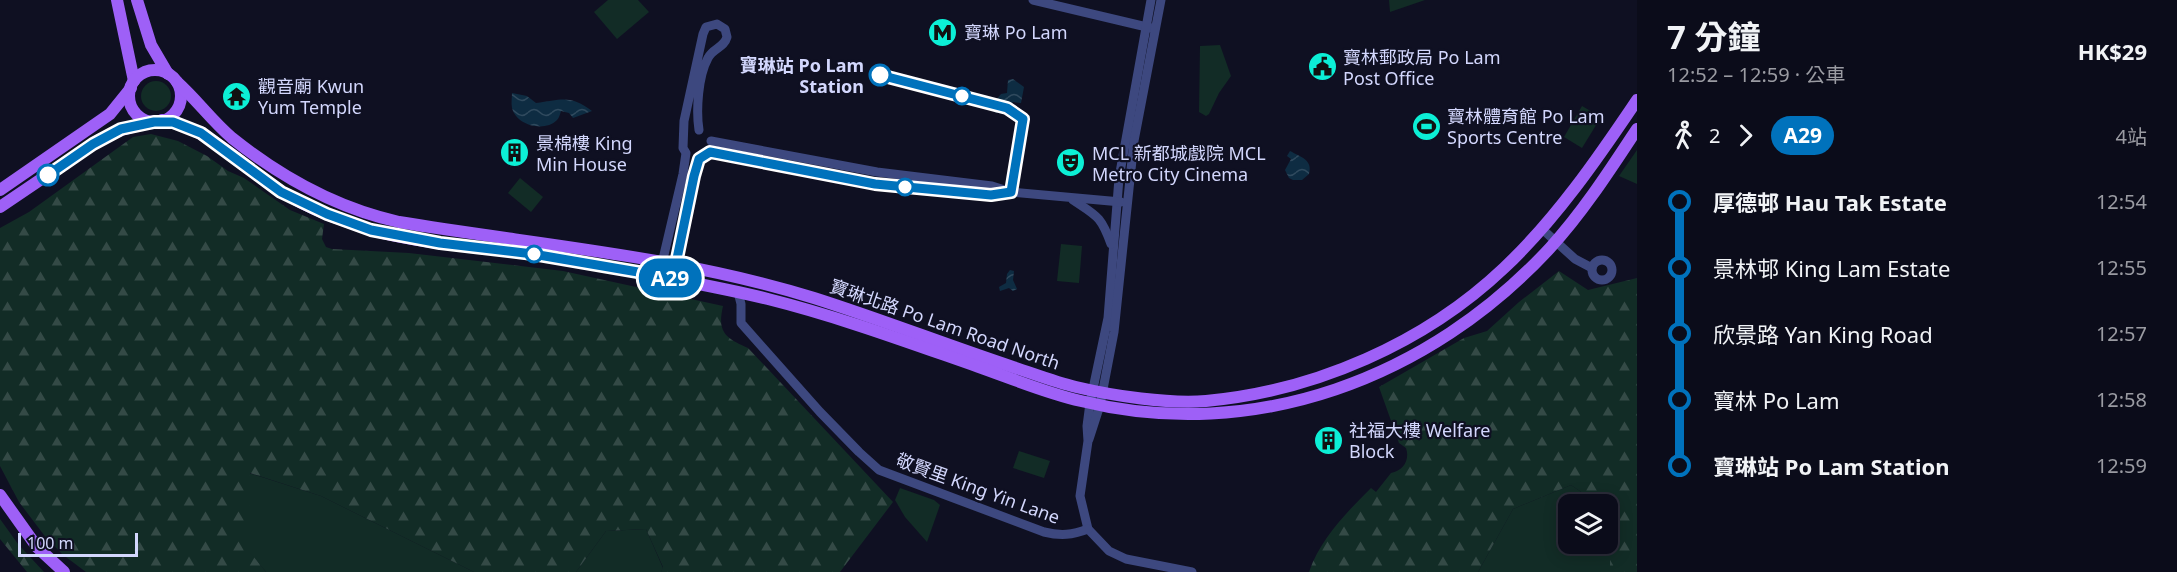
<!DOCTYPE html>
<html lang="zh-TW">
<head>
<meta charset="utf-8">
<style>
	:root { --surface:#0b0c1a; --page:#141523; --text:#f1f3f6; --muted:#9a9ba2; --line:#2b2c39 }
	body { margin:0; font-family:"Noto Sans","Noto Sans TC",sans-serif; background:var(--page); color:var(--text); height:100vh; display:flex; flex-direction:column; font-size:22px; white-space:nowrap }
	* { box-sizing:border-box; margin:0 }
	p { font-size:20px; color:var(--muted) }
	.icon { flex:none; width:33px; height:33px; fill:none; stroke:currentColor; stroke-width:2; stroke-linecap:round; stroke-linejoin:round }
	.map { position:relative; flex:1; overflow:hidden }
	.panel { display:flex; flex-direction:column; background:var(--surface); width:540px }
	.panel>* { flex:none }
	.badge { padding:0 12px; border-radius:20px; font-size:21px; line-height:39px }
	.buttons { position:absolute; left:1558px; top:494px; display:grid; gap:12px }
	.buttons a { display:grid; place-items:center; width:60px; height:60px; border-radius:12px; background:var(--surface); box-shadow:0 3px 15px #0003,0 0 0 2px var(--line); font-size:30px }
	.scale { position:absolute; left:18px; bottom:15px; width:120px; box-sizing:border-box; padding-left:6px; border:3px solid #d3d7fd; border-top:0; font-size:16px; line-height:21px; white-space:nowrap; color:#d3d7fd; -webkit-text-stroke:4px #0f1022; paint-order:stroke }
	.map>.badge { position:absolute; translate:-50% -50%; box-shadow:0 0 0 3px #fff }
	.legs { display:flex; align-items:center; gap:9px; height:66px; padding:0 30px; font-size:20px }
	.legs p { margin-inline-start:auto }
	.summary { display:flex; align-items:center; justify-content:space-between; height:102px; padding:0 30px }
	h1 { font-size:33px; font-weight:700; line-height:45px }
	ul { padding:0 30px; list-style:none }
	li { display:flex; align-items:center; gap:21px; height:66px; font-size:22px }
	li i { display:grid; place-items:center; width:9px; height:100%; margin:0 8px; background:currentColor }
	li i::after { content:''; width:15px; height:15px; margin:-8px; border:4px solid; border-radius:50%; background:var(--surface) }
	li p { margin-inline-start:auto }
	li:first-child i { background:linear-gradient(#0000 50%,currentColor 0) }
	li:last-child i { background:linear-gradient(currentColor 50%,#0000 0) }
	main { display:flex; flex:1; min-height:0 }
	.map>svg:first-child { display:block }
	.green { fill:#122c26 }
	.forest { fill:url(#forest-firs) }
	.water { fill:url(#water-waves) }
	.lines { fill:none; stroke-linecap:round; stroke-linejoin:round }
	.minor { stroke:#3d487f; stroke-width:9 }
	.major { stroke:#9e60f7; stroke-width:12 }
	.line-1-casing { stroke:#fff; stroke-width:14 }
	.line-1 { stroke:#0072bc; stroke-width:9 }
	.stop-1-dot { fill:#fff; stroke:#0072bc; stroke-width:3 }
	.labels { text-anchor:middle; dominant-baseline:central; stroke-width:4.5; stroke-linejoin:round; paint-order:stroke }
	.poi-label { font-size:18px; fill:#d3d7fd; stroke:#0f1022; text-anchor:start }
	.stop-label { font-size:18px; font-weight:bold; fill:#d3d7fd; stroke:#0f1022; text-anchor:end }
	.street-label { font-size:18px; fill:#d3d7fd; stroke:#0f1022 }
</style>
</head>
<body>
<main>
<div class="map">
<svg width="1637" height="572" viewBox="0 0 1637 572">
	<defs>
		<pattern id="forest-firs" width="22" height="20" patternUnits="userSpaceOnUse" patternTransform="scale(1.5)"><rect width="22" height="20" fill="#122c26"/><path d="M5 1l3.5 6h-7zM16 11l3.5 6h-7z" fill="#344a46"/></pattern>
		<pattern id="water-waves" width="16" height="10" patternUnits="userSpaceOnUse" patternTransform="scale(1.5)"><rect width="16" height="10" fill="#0e2c42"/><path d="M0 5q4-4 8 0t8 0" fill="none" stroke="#304a5e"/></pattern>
	</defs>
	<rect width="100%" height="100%" fill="#0f1022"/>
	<g class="green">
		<polygon points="608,0 638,0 649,12 617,39 594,12"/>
		<polygon points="1389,0 1425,0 1390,12"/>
		<polygon points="1220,45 1231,76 1219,93 1209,114 1206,116 1199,112 1200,46"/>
		<circle cx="156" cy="96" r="15"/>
		<polygon points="1582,106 1601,117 1582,148 1564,137"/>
		<polygon points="1637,150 1637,184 1619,176"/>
		<polygon points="520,178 543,197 531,212 508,193"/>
		<polygon points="1061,244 1082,246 1079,283 1057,281"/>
		<polygon points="1019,451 1050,461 1044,478 1013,468"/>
		<polygon points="249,473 321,496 474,572 266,572 249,552"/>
		<polygon points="1571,485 1599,504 1569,504 1569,543 1608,543 1608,510 1610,512 1610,572 1478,572 1513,509"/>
		<polygon points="900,488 934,500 940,505 927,542 905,517 895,500"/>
		<polygon points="646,529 663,568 661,572 576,572 606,531"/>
	</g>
	<g class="forest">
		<path d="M151,134L178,141L207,156L228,171L244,178L290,210L324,224L322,239L326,247L332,249L409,253L563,271L723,306C717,332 725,338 748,348L893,502L840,572H661L663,567L646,529L606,531L576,572H474L321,496L250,473L249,551L266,572H86L62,554L44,535L19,502L0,466V228L29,212L133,137Z"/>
		<path d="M1559,271L1588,290L1637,278V572H1610V512L1608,510V504H1599L1571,485L1513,509L1478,572H1309C1321,538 1346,513 1371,488L1376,492L1391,473C1404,471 1410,459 1406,448L1399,443L1379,387L1464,338L1487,331L1519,302Z"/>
		<polygon points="0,519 18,544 44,572 27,572 0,539"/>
	</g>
	<g class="water">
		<polygon points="1013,79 1024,87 1021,103 1013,102 1011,104 1010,113 1007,114 1002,110 997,113 994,112 992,105 1001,94 1007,93 1008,80"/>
		<path d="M512,93L527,96L536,103C561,100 570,94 592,111L573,118L569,113L561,111C560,114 559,118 557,120C544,133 516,125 512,108C511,103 512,97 512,93Z"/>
		<path d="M1290,151C1301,157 1313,160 1309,174L1302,180H1293L1289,178L1285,170L1291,159L1287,156Z"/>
		<polygon points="1010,270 1014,271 1013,280 1017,289 1013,291 1009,288 1000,291 999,287 1006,283 1007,274"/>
	</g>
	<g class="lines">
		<g class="minor">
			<polyline points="1033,0 1151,28"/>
			<polyline points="1151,0 1119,178 1108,318 1090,403 1087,426 1088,441 1080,496 1088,529 1109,551 1126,559 1192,572"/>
			<polyline points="711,141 877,172 992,186 1011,192 1121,202"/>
			<polyline points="710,152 875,184 991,195 1009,192"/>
			<path d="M1073,200C1097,216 1101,216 1111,244"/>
			<polyline points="1541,228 1575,259 1592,268"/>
			<circle cx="1602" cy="270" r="10"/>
			<path d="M659,276L683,174L686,153L683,148L684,121L703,34L706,27L717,24L725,29L727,37C724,48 713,48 708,58C698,76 696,111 699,130"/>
			<polyline points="673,278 694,176 699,159"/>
			<path d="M738,292L741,304V323L820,412L859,452L879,470L1044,532C1061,536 1072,535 1088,529"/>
			<polyline points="1089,439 1100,405 1114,332 1134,141 1161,0"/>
		</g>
		<g class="major">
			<polyline points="117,0 134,81"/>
			<polyline points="137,0 151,45 168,74"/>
			<circle cx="155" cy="96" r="26"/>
			<path d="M177,82C197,100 212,121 232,138C282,178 336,208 399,222C538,245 679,256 814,298C880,319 944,344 1010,366C1032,373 1054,382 1076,387C1114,396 1168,404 1206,401C1315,391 1425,343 1504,268C1556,219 1598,158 1637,100"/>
			<path d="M162,120C210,128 242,166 281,191C308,209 341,220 371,230C421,244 475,246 526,253C567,258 607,267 647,274C688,282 728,289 768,299C840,317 910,343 979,367C1013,379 1046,393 1081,401C1255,444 1430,378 1550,248C1583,212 1610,170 1637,129"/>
			<polyline points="0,190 110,114 131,88"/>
			<polyline points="0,207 99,140 121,130 155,121"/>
			<polyline points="0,495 37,547 64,572"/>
		</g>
	</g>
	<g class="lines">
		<defs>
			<polyline id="line-1" points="48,175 93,144 121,129 154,122 173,122 201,133 281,192 327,214 371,230 440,243 533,254 673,278 694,176 699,159 710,152 875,184 991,195 1011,192 1023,119 1007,108 880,75"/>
		</defs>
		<use href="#line-1" class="line-1-casing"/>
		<use href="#line-1" class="line-1"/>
	</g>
	<defs>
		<symbol id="metro-disc" viewBox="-11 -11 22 22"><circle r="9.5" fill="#0cefd6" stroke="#0f1022"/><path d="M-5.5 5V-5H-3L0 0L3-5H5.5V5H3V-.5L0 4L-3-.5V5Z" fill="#111"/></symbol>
		<symbol id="civic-disc" viewBox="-11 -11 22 22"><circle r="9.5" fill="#0cefd6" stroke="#0f1022"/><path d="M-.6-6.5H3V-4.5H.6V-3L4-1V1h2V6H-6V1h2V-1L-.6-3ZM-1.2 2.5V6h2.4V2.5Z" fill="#111"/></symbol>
		<symbol id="temple-disc" viewBox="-11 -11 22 22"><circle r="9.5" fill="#0cefd6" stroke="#0f1022"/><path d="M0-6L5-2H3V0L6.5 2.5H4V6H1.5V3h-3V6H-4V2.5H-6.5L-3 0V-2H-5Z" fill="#111"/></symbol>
		<symbol id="stadium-disc" viewBox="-11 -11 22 22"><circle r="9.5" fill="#0cefd6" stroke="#0f1022"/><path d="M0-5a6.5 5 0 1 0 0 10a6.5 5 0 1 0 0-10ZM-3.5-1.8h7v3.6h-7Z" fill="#111"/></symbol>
		<symbol id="building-disc" viewBox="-11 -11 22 22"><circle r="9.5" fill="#0cefd6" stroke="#0f1022"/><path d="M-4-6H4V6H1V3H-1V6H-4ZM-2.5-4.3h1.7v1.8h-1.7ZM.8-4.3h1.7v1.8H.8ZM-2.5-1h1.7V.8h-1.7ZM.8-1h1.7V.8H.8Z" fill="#111"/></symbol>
		<symbol id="theatre-disc" viewBox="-11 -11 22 22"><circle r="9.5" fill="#0cefd6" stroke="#0f1022"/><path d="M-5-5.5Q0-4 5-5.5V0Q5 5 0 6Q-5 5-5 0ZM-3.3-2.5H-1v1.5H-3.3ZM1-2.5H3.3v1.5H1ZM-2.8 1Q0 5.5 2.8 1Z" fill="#111"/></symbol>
	</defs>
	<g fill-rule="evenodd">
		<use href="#metro-disc" x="926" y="16" width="33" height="33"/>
		<use href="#civic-disc" x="1306" y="50" width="33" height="33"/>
		<use href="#temple-disc" x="220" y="80" width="33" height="33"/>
		<use href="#stadium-disc" x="1410" y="110" width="33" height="33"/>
		<use href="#building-disc" x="498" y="136" width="33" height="33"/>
		<use href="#theatre-disc" x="1054" y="146" width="33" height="33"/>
		<use href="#building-disc" x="1312" y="424" width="33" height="33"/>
	</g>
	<g class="stop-1-dot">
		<circle cx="880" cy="75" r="10"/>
		<circle cx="962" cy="96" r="8"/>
		<circle cx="48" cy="175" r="10"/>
		<circle cx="905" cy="187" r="8"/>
		<circle cx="534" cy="254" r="8"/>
	</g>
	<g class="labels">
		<g class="poi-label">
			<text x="964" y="32">寶琳 Po Lam</text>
			<text x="1343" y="57">寶林郵政局 Po Lam<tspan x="1343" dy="21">Post Office</tspan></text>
			<text x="258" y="86">觀音廟 Kwun<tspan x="258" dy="21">Yum Temple</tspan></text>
			<text x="1447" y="116">寶林體育館 Po Lam<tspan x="1447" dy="21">Sports Centre</tspan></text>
			<text x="536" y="143">景棉樓 King<tspan x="536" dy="21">Min House</tspan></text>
			<text x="1092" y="153">MCL 新都城戲院 MCL<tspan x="1092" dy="21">Metro City Cinema</tspan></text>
			<text x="1349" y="430">社福大樓 Welfare<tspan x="1349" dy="21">Block</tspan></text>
		</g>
		<g class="stop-label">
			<text x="864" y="65">寶琳站 Po Lam<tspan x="864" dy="21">Station</tspan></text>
		</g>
		<g class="street-label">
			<text transform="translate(945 324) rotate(19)">寶琳北路 Po Lam Road North</text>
			<text transform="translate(978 488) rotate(20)">敬賢里 King Yin Lane</text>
		</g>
	</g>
</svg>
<div class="buttons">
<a><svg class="icon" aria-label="layers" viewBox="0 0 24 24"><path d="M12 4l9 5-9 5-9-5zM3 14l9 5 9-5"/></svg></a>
</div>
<div class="scale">100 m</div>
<b class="badge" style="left:670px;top:278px;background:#0072bc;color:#fff">A29</b>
</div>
<section class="panel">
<div class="summary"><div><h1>7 分鐘</h1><p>12:52 – 12:59 · 公車</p></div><b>HK$29</b></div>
<div class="legs"><svg class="icon" aria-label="walk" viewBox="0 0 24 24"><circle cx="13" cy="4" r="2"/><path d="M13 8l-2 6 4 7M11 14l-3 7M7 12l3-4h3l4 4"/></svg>2<svg class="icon" aria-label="forward" viewBox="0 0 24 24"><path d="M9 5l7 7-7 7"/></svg><b class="badge" style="background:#0072bc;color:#fff">A29</b><p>4站</p></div>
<ul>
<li><i style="color:#0072bc"></i><b>厚德邨 Hau Tak Estate</b><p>12:54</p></li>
<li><i style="color:#0072bc"></i><span>景林邨 King Lam Estate</span><p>12:55</p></li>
<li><i style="color:#0072bc"></i><span>欣景路 Yan King Road</span><p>12:57</p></li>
<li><i style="color:#0072bc"></i><span>寶林 Po Lam</span><p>12:58</p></li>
<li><i style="color:#0072bc"></i><b>寶琳站 Po Lam Station</b><p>12:59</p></li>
</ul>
</section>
</main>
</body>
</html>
